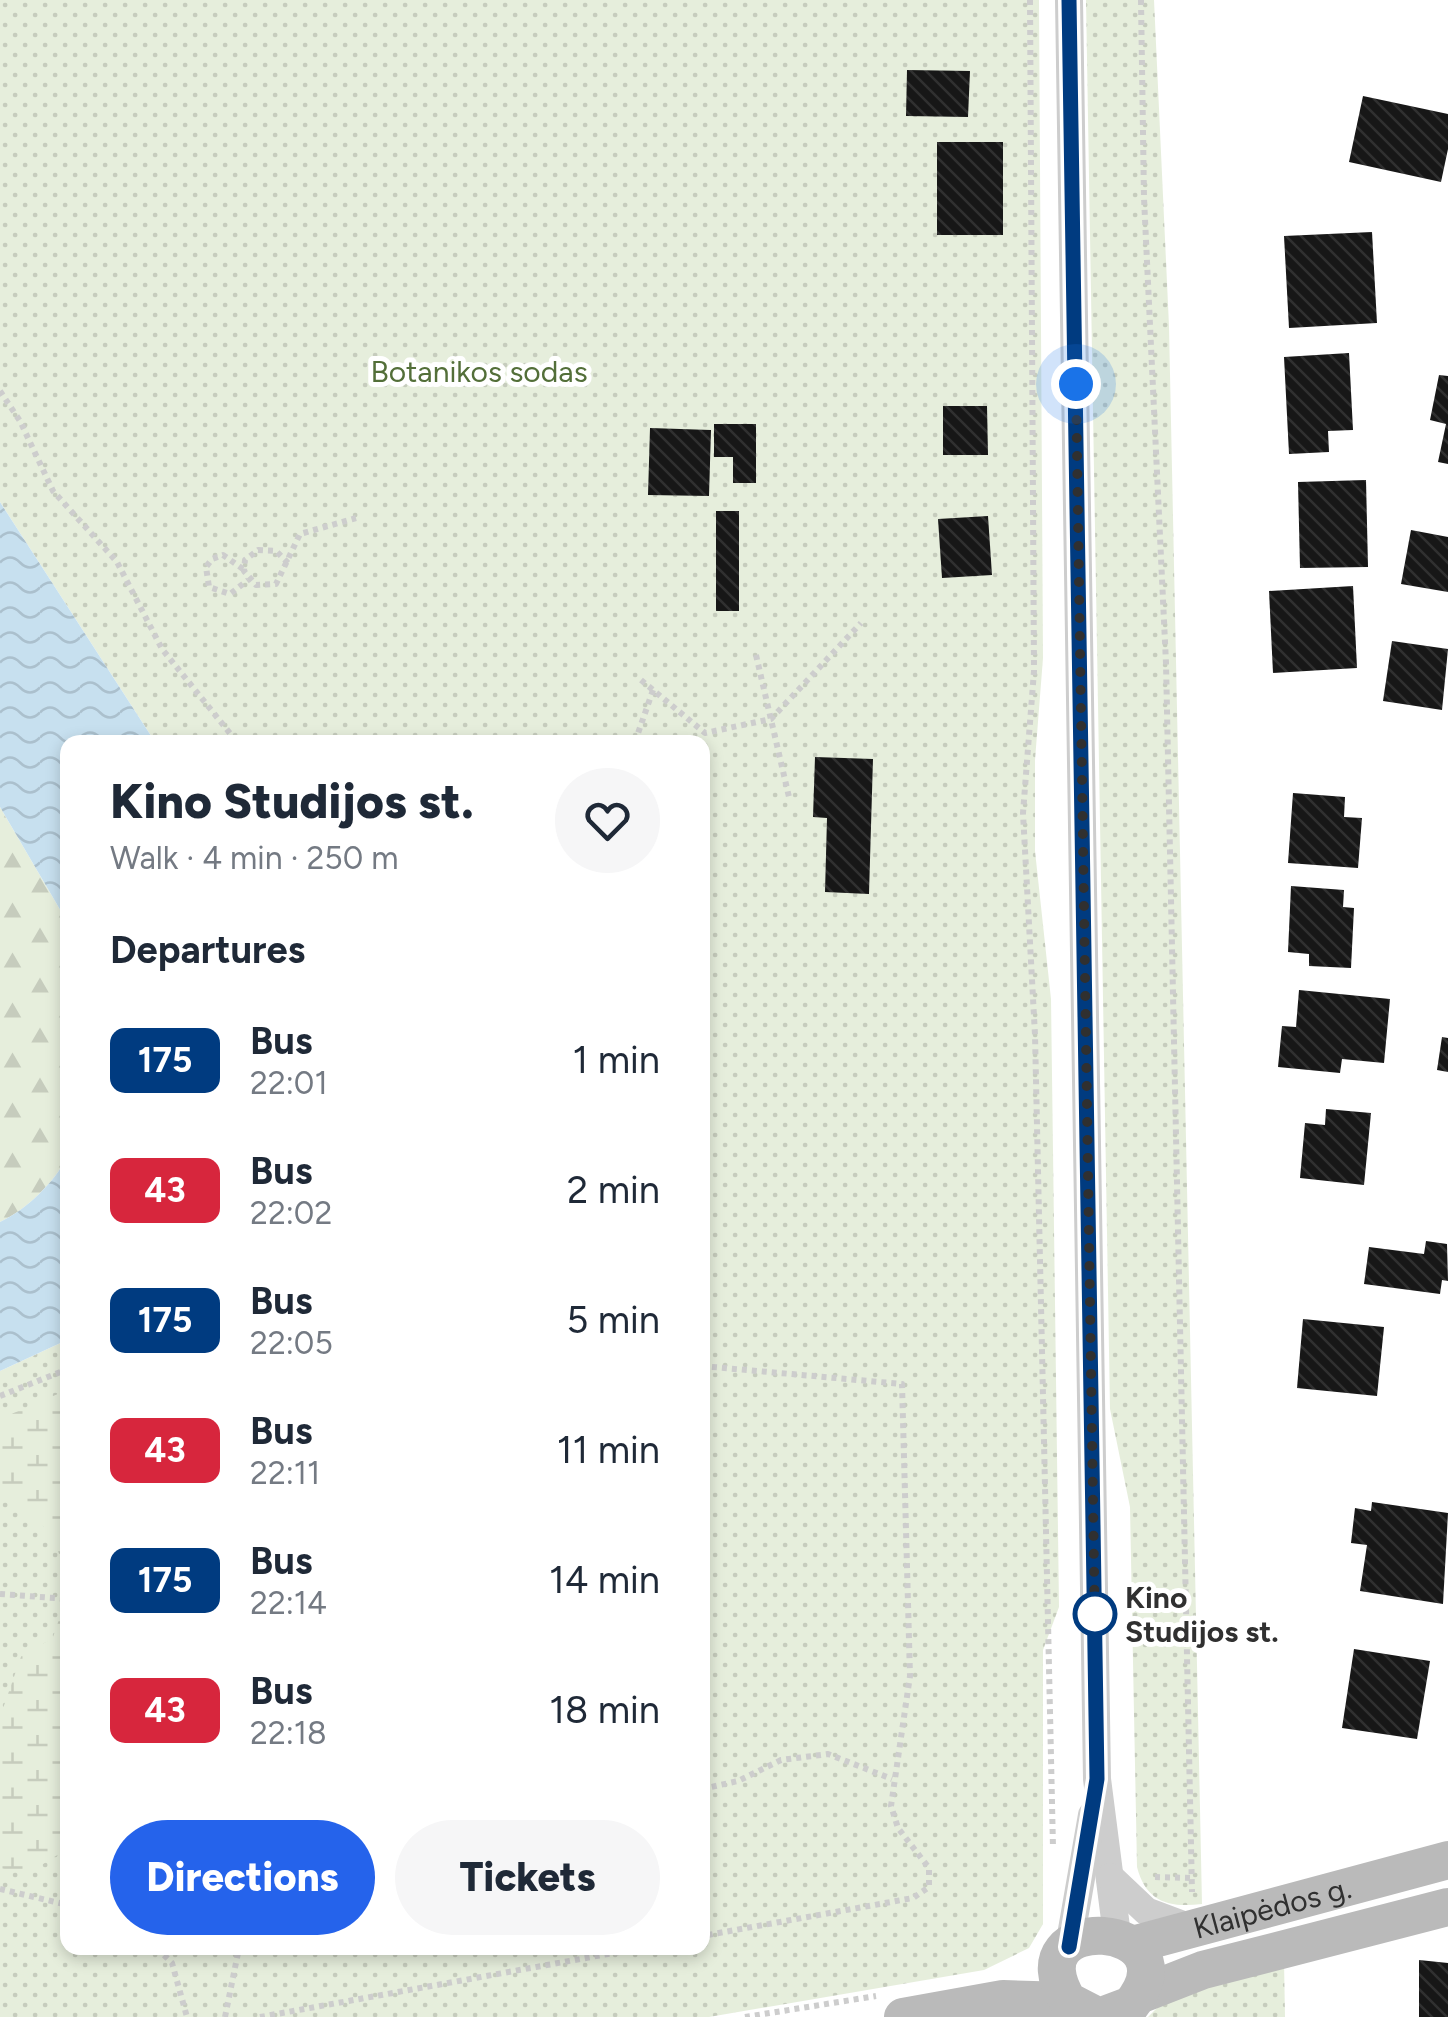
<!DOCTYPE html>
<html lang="en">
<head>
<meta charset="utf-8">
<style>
	:root { --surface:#fff; --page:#f6f6f7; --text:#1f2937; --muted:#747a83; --accent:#2563eb }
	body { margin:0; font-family:Figtree,sans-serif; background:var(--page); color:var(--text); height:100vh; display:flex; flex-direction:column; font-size:38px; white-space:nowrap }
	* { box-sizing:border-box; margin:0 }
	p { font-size:32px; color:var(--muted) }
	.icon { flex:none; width:55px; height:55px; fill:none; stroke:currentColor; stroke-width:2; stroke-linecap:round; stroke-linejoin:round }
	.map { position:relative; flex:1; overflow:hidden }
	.drawer { position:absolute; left:60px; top:735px; width:650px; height:1220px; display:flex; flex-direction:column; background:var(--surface); border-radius:20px; box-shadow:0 5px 15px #0003 }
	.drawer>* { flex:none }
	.badge { padding:0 20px; border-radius:15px; font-size:35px; line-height:65px }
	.you { position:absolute; width:50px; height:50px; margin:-25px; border:8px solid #fff; border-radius:50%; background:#1a73e8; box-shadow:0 0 0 15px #1a73e833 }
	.map>.badge { position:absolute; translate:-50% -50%; box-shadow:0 0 0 5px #fff }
	h2 { padding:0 50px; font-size:38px; line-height:90px }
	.round { display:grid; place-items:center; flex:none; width:105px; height:105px; border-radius:52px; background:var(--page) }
	.head { display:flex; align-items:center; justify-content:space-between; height:170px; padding:0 50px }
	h1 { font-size:48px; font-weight:800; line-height:75px }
	.action { display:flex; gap:20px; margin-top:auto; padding:20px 50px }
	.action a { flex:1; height:115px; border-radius:60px; background:var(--accent); color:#fff; font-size:40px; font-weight:800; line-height:115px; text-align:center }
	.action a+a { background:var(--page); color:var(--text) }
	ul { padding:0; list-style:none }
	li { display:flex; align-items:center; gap:30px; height:130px; padding:0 50px }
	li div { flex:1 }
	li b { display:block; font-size:38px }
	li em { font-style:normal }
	li .badge { min-width:110px; font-weight:700; text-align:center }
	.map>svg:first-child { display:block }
	.green { fill:url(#green-dots) }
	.forest { fill:url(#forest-firs) }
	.wetland { fill:url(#wetland-marsh) }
	.water { fill:url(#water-waves) }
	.building { fill:url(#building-back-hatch) }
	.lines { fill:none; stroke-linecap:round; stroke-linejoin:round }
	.path { stroke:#cdcdcd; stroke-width:6; stroke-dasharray:5 5; stroke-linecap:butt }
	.minor { stroke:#cdcdcd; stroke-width:28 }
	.secondary { stroke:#bababa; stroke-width:38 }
	.line-casing { stroke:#fff; stroke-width:22 }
	.line { stroke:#003b80; stroke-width:15 }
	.walk { stroke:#303030; stroke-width:10; stroke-dasharray:0 18 }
	.stop-dot { fill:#fff; stroke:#003b80; stroke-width:5 }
	.labels { text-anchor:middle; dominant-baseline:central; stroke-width:10; stroke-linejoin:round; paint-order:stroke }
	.park-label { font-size:30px; fill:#536f39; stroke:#fff }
	.stop-label { font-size:30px; font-weight:bold; fill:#303030; stroke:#fff; text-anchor:start }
	.street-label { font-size:30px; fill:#303030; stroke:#fff }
</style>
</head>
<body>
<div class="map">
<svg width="1448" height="2017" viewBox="0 0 1448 2017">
	<defs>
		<pattern id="green-dots" width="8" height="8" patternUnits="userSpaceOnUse" patternTransform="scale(2.5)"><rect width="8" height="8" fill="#e6eedc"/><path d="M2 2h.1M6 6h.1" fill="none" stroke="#c6ccbd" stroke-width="1.8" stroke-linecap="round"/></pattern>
		<pattern id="forest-firs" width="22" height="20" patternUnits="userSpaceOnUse" patternTransform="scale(2.5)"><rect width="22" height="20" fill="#e6eedc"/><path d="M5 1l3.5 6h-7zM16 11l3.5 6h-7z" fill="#c6ccbd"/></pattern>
		<pattern id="wetland-marsh" width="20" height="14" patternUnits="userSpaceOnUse" patternTransform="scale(2.5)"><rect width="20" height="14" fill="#e6eedc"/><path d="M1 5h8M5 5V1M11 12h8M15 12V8" fill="none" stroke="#c6ccbd"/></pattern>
		<pattern id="water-waves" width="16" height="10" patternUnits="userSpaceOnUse" patternTransform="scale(2.5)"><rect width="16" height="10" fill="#c7e0ef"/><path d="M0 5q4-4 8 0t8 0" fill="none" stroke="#abc0cd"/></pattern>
		<pattern id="building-back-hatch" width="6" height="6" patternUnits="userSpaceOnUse" patternTransform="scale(2.5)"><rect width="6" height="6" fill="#171717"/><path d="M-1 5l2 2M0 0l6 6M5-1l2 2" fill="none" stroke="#303030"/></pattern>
	</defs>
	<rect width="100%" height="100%" fill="#fff"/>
	<g class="green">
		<polygon points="0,0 1039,0 1043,658 1035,760 1035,851 1051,999 1059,1607 1043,1650 1043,1924 1029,1948 984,1970 709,2017 0,2017 0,1371 67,1340 68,1948 702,1948 702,742 155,742 0,502"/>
		<path d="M1086,0H1154L1169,326L1202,1904C1169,1908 1146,1902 1137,1867L1130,1507L1110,1409Z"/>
		<polygon points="1284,1961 1285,2017 1148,2017 1164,2001"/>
	</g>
	<path class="forest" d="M0,807L62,913L68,931L67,1157C54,1183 26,1210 0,1222Z"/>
	<g class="wetland">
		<path d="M67,1390V1590C59,1536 49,1524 0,1497V1419Z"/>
		<polygon points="67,1596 67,1849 27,1874 0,1868 0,1717 23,1651 52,1640"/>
	</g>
	<g class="water">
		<polygon points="0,502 155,742 68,742 67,931 62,913 0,807"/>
		<path d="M67,1157V1340L0,1371V1222C26,1210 54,1183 67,1157Z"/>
	</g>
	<g class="building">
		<polygon points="907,70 970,71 968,117 906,116"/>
		<polygon points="1363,96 1448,114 1448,149 1441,182 1349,162"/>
		<rect x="937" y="142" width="66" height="93"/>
		<polygon points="1372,232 1377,323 1289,328 1284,236"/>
		<polygon points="1349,353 1353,430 1328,431 1329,452 1289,454 1284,357"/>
		<polygon points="1439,375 1448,376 1448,464 1438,462 1446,424 1430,420"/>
		<polygon points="943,406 987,406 988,455 943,455"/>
		<polygon points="714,424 756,424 756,483 733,483 733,457 714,457"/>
		<polygon points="650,428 711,430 709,496 648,495"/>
		<polygon points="1366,480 1368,567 1300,568 1298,482"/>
		<rect x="716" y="511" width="23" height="100"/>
		<polygon points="988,516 992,575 942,578 938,519"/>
		<polygon points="1411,530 1448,537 1448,592 1401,584"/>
		<polygon points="1353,586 1357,668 1273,673 1269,591"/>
		<polygon points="1392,641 1448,649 1442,710 1383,701"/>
		<polygon points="815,757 873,759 869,894 825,892 827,818 813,817"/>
		<polygon points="1293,793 1345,797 1344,817 1362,818 1358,868 1288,863"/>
		<polygon points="1291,886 1344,890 1343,907 1354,908 1351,968 1309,966 1309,954 1288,952"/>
		<polygon points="1299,990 1390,999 1384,1063 1342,1059 1340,1073 1278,1067 1282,1026 1296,1027"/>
		<polygon points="1442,1037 1448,1038 1448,1072 1437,1070"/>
		<polygon points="1326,1109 1371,1113 1364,1185 1300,1178 1305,1123 1325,1125"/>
		<polygon points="1426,1241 1447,1244 1448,1281 1442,1280 1440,1294 1364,1284 1369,1247 1424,1254"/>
		<polygon points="1303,1319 1384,1327 1377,1396 1297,1388"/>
		<polygon points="1372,1502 1448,1513 1443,1604 1360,1591 1367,1545 1351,1543 1355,1508 1371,1511"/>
		<polygon points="1354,1649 1430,1661 1417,1739 1342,1728"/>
		<polygon points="1419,1960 1448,1963 1448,2017 1419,2017"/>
	</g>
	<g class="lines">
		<g class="path">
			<polyline points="1030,0 1034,671 1023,813 1035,1035 1053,1848"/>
			<polyline points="1141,0 1144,198 1166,663 1192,1892"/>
			<polyline points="0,391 20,421 53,491 117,562 162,649 237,742"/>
			<polyline points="288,563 276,551 258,550 245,560 244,571 256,585 276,584 300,534 356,518"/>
			<polyline points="243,569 223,555 212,559 206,567 209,587 230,594 248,580"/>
			<polyline points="756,655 789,797"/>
			<polyline points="641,680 705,733 771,719 861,623"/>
			<polyline points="635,742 653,690"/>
			<polyline points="702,1366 902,1384 910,1676 891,1806 898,1828 929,1868 929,1887 913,1898 702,1936"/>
			<polyline points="0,1396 68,1369"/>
			<polyline points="0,1594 68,1599"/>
			<polyline points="702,1789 738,1781 781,1760 828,1754 892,1779"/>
			<polyline points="1155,1877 1191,1878"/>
			<polyline points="0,1889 68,1905"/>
			<polyline points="157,1948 172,1963 187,2017"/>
			<polyline points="225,2017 239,1948"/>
			<polyline points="260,2017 641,1948"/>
			<polyline points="745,2017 876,1996"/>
		</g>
		<g class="minor">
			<polyline points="1069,0 1097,1779 1117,1935"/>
			<polyline points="1110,1877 1146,1911 1194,1929"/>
			<polyline points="1069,1947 1092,1815"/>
		</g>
		<g class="secondary">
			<path id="s1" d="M1132,1945L1448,1860"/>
			<polyline points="1139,1995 1203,1970 1448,1907"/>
			<polyline points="903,2017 1003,1999 1068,2001"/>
			<path d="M1099,2017L1068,2001C1010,1907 1199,1920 1131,2005L1099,2017"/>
		</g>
	</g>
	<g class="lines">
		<defs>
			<polyline id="line" points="1069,1947 1097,1779 1069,0"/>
		</defs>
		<use href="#line" class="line-casing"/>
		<use href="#line" class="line"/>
		<polyline class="walk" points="1076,384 1095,1632 1095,1614"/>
	</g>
	<circle class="stop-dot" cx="1095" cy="1614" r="20"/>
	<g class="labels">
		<g class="park-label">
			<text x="479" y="371">Botanikos sodas</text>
		</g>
		<g class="stop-label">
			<text x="1125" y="1597">Kino<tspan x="1125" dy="34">Studijos st.</tspan></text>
		</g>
		<g class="street-label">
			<text stroke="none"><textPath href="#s1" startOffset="145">Klaipėdos g.</textPath></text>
		</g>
	</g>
</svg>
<div class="you" style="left:1076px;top:384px"></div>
<section class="drawer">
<div class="head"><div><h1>Kino Studijos st.</h1><p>Walk · 4 min · 250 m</p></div><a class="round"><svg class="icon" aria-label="heart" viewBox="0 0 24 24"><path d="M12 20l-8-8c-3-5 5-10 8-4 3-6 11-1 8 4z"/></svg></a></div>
<h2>Departures</h2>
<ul>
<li><span class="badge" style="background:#003b80;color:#fff">175</span><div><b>Bus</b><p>22:01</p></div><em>1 min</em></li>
<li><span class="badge" style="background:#d7263d;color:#fff">43</span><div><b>Bus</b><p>22:02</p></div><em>2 min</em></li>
<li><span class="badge" style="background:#003b80;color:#fff">175</span><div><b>Bus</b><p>22:05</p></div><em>5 min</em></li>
<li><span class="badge" style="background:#d7263d;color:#fff">43</span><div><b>Bus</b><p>22:11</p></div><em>11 min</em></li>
<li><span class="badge" style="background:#003b80;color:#fff">175</span><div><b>Bus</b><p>22:14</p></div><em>14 min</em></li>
<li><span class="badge" style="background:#d7263d;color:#fff">43</span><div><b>Bus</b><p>22:18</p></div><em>18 min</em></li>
</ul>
<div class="action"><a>Directions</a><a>Tickets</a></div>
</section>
</div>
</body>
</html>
